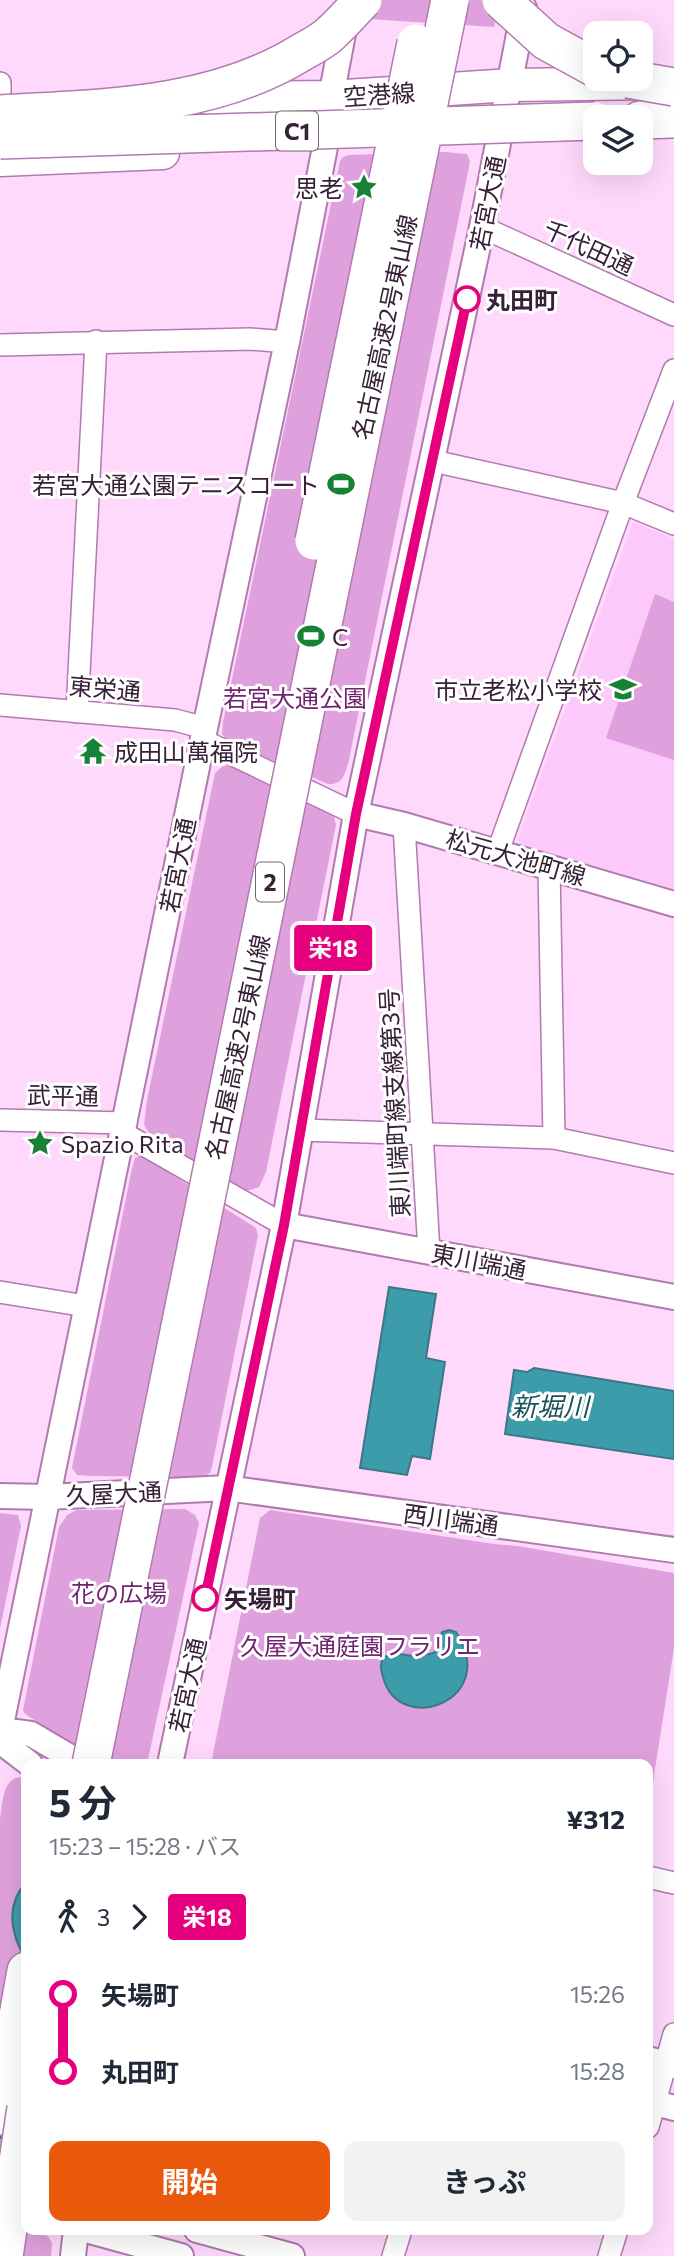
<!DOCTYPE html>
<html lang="ja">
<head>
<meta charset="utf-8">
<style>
	:root { --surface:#fff; --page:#f2f2f3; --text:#1f2937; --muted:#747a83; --accent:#ea580c }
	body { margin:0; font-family:Commissioner,"Noto Sans JP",sans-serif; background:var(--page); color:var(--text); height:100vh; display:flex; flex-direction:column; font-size:26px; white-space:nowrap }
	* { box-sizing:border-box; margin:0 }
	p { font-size:23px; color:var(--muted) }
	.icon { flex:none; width:38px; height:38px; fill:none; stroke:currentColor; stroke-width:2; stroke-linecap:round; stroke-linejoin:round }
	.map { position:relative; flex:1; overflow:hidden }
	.sheet { position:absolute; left:21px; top:1759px; width:632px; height:476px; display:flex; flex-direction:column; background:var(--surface); border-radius:14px; box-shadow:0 7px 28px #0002 }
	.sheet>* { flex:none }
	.badge { padding:0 14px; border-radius:5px; font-size:24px; line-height:46px }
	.controls { position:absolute; left:583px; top:21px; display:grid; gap:14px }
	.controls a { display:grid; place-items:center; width:70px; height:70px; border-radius:14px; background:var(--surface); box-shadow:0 7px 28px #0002; font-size:35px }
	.map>.badge { position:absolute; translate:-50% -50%; box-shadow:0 0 0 4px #fff }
	.legs { display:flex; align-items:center; gap:10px; height:77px; padding:0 28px; font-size:23px }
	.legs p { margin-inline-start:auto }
	.head { display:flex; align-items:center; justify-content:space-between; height:119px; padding:0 28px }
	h1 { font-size:38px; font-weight:700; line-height:52px }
	.primary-button { display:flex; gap:14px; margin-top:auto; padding:14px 28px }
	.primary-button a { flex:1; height:80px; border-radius:14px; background:var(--accent); color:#fff; font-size:28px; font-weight:700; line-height:80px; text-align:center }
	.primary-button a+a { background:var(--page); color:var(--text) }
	ul { padding:0 28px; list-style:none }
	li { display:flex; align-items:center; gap:24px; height:77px; font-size:26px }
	li i { display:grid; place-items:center; width:10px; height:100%; margin:0 9px; background:currentColor }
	li i::after { content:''; width:18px; height:18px; margin:-9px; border:5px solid; border-radius:50%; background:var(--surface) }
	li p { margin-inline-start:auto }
	li:first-child i { background:linear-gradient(#0000 50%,currentColor 0) }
	li:last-child i { background:linear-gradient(currentColor 50%,#0000 0) }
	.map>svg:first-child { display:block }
	.built { fill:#fdc8fa }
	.green { fill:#dfa1dd }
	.water { fill:#3d9ca9; stroke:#3b7787; stroke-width:2 }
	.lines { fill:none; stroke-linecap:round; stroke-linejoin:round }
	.minor-casing { stroke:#b27ab0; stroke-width:24 }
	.tertiary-casing { stroke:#b27ab0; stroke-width:28 }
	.primary-casing { stroke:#b27ab0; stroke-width:35 }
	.motorway-casing { stroke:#b27ab0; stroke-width:40 }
	.minor { stroke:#fff; stroke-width:21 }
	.tertiary { stroke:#fff; stroke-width:24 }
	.primary { stroke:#fff; stroke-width:32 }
	.motorway { stroke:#fff; stroke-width:37 }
	.motorway-bridge-casing { stroke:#b27ab0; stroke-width:40; stroke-linecap:butt }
	.motorway-bridge { stroke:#fff; stroke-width:37 }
	.line-1-casing { stroke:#fff; stroke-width:16 }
	.line-1 { stroke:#e6007e; stroke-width:10 }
	.stop-1-dot { fill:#fff; stroke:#e6007e; stroke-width:3.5 }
	.labels { text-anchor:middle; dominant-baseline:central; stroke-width:6; stroke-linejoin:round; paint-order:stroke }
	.shield { fill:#fff; stroke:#736473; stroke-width:2 }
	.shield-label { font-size:23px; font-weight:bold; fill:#372137 }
	.street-label { font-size:24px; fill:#372137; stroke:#fff }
	.poi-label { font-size:24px; fill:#372137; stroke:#fff; text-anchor:end }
	.stop-label { font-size:24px; font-weight:bold; fill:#372137; stroke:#fff; text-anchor:start }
	.park-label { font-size:24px; fill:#6f246f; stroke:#fff }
	.water-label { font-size:26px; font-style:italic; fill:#1b5158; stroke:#fff }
</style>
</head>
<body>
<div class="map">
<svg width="674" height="2256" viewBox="0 0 674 2256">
	<rect width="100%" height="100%" fill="#fed9fb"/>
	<polygon class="built" points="633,522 674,539 674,889 521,845 518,839"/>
	<g class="green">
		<polygon points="372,0 500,0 494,27 368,19"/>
		<path d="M445,152L467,154L470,162L349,760C345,773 344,785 328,784L227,741L222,734L223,722L340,161L343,157L349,155Z"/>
		<polygon points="655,594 674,602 674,760 606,738"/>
		<polygon points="233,765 333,812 336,825 266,1172 259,1187 244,1192 153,1139 144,1125 147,1100 215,773 223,766"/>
		<polygon points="141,1155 256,1228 258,1235 212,1467 210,1473 203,1477 90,1476 77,1475 72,1468 131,1173 135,1158"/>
		<polygon points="185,1509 195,1515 199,1523 147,1764 103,1764 25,1714 23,1710 59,1527 67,1515 77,1510"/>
		<polygon points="270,1510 494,1544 518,1546 674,1573 674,1648 648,1814 648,1764 211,1764 260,1518"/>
		<polygon points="0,1513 18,1515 21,1526 0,1629"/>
		<path d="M20,1777L26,1782V2169L0,2163V1818C3,1804 2,1779 20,1777Z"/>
		<polygon points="26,2230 48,2236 52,2243 51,2256 0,2256"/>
	</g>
	<g class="water">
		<polygon points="389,1287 436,1294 426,1358 445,1362 430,1459 412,1456 407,1475 360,1468"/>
		<polygon points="534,1368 674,1391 674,1459 505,1434 514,1370 527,1372"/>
		<path d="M449,1630L456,1632C501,1700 399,1738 383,1677C381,1670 379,1662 385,1657C394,1650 408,1657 418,1656C423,1656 429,1654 434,1653L442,1632Z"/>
		<path d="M26,1882V2144L0,2138V2059L24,1961C23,1951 17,1945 15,1935C9,1915 13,1897 26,1882Z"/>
	</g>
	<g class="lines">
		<defs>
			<g id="minor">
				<polyline points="0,83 0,112"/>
				<polyline points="482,227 674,315"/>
				<polyline points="0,345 250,339 287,342"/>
				<polyline points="433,461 623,503 674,524"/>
				<polyline points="0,705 175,720 205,728"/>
				<polyline points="77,712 96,341"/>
				<polyline points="202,740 356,814"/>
				<polyline points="404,825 429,1252"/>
				<polyline points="498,851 623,503 674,370"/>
				<polyline points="549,866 554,1138"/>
				<polyline points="0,1120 126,1123"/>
				<polyline points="301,1130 554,1138 674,1163"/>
				<polyline points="123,1133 284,1225"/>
				<polyline points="0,1292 86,1306"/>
				<polyline points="648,1877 674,1883"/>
				<polyline points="648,2127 674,2034"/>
				<polyline points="393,2256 401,2230"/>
				<polyline points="609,2256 617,2230"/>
			</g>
			<g id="tertiary">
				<polyline points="356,814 404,825 674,904"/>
				<polyline points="284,1225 674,1297"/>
				<polyline points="0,1496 47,1497 227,1488 674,1550"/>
				<polyline points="0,1730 205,728 287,342 325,147 331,97 346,18"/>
				<polyline points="0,1739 16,1732 31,1734 82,1764"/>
				<polyline points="0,1741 30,1764"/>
				<polyline points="170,1764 284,1225 356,814 482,227 524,8"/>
				<polyline points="648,2059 674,2066"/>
				<polyline points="648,2101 674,2108"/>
				<polyline points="86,2230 181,2256"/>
				<polyline points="197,2230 292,2256"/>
				<polyline points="73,2256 76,2230"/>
			</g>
			<g id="primary">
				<polyline points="208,98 331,97 511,85 653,83"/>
				<polyline points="0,160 163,153"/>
			</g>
			<g id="motorway">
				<polyline points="640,120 674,119"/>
				<polyline points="0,2116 26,1971"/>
			</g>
		</defs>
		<use href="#minor" class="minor-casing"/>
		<use href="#tertiary" class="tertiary-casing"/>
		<use href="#primary" class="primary-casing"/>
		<use href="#motorway" class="motorway-casing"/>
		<use href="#minor" class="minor"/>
		<use href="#tertiary" class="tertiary"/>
		<use href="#primary" class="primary"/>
		<use href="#motorway" class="motorway"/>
		<defs>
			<g id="motorway-bridge">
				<polyline points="501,0 546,41 595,68"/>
				<polyline points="628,79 674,87"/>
				<path d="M0,114C102,108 212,108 302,52C311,47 321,42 329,35C341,24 352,12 363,0"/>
				<polyline points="0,140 595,121"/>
				<polyline points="314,541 416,43"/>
				<polyline points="91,1764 450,0"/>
				<polyline points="4,2256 26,2108"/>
			</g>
		</defs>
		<use href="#motorway-bridge" class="motorway-bridge-casing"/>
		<use href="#motorway-bridge" class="motorway-bridge"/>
	</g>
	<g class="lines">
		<defs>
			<polyline id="line-1" points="205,1598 284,1225 356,814 467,299"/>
		</defs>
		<use href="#line-1" class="line-1-casing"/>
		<use href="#line-1" class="line-1"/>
	</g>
	<defs>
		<symbol id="sight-bare" viewBox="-9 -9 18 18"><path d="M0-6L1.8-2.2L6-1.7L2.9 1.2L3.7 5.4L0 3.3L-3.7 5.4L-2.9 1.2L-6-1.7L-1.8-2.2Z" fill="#178136" stroke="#fff" stroke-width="2.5" paint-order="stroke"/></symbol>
		<symbol id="stadium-bare" viewBox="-9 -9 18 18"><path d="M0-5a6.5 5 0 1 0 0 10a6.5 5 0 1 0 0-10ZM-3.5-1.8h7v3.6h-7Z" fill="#178136" stroke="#fff" stroke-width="2.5" paint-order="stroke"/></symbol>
		<symbol id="school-bare" viewBox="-9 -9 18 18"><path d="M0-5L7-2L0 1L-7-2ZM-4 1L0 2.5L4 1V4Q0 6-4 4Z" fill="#178136" stroke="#fff" stroke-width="2.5" paint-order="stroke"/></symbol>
		<symbol id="temple-bare" viewBox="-9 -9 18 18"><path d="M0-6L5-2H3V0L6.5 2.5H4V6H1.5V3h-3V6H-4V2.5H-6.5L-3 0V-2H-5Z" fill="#178136" stroke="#fff" stroke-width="2.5" paint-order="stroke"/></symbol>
	</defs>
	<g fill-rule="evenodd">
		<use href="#sight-bare" x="345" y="168" width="38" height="38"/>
		<use href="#stadium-bare" x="322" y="465" width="38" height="38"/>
		<use href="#stadium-bare" x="292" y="617" width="38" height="38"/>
		<use href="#school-bare" x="604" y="670" width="38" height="38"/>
		<use href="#temple-bare" x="74" y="732" width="38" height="38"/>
		<use href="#sight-bare" x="21" y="1124" width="38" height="38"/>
	</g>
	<g class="stop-1-dot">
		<circle cx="467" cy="299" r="12"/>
		<circle cx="205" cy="1598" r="12"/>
	</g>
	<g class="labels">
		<g class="shield">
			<rect x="276" y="111.5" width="42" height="39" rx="5"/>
			<rect x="256" y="862.5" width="28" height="39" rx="5"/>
		</g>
		<g class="shield-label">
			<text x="297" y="131">C1</text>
			<text x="270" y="882">2</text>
		</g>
		<g class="street-label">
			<text transform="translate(379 94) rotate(-4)">空港線</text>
			<text transform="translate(487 203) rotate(-79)">若宮大通</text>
			<text transform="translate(589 247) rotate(25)">千代田通</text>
			<text transform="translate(384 327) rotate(-78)">名古屋高速2号東山線</text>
			<text transform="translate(105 688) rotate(5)">東栄通</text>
			<text transform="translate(516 857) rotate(16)">松元大池町線</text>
			<text transform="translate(177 865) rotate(-79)">若宮大通</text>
			<text transform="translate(237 1047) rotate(-78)">名古屋高速2号東山線</text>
			<text transform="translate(63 1095) rotate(1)">武平通</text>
			<text transform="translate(394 1103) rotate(-93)">東川端町線支線第3号</text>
			<text transform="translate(479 1261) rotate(11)">東川端通</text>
			<text transform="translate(114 1493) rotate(-3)">久屋大通</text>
			<text transform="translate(451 1519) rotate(8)">西川端通</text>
			<text transform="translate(187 1685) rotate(-78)">若宮大通</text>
		</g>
		<g class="poi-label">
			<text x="343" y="187">思老</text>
			<text x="320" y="484">若宮大通公園テニスコート</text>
			<text x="332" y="636" text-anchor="start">C</text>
			<text x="602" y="689">市立老松小学校</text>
			<text x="114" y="751" text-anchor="start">成田山萬福院</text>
			<text x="61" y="1143" text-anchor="start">Spazio Rita</text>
		</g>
		<g class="stop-label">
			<text x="486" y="299">丸田町</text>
			<text x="224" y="1598">矢場町</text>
		</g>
		<g class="park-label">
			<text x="295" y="697">若宮大通公園</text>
			<text x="119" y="1592">花の広場</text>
			<text x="360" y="1645">久屋大通庭園フラリエ</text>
		</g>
		<g class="water-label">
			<text x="550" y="1405">新堀川</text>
		</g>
	</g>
</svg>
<div class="controls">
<a><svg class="icon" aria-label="locate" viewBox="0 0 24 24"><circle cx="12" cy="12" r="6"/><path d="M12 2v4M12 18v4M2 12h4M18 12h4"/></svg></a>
<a><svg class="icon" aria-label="layers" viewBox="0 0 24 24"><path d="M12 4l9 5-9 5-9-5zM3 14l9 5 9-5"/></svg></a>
</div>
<b class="badge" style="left:333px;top:948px;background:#e6007e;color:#fff">栄18</b>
<section class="sheet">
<div class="head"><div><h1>5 分</h1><p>15:23 – 15:28 · バス</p></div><b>¥312</b></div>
<div class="legs"><svg class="icon" aria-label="walk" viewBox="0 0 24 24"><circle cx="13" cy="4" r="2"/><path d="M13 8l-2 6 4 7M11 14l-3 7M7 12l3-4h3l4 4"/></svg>3<svg class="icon" aria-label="forward" viewBox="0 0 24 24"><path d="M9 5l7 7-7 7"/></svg><b class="badge" style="background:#e6007e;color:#fff">栄18</b></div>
<ul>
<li><i style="color:#e6007e"></i><b>矢場町</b><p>15:26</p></li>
<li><i style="color:#e6007e"></i><b>丸田町</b><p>15:28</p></li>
</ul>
<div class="primary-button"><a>開始</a><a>きっぷ</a></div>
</section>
</div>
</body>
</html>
